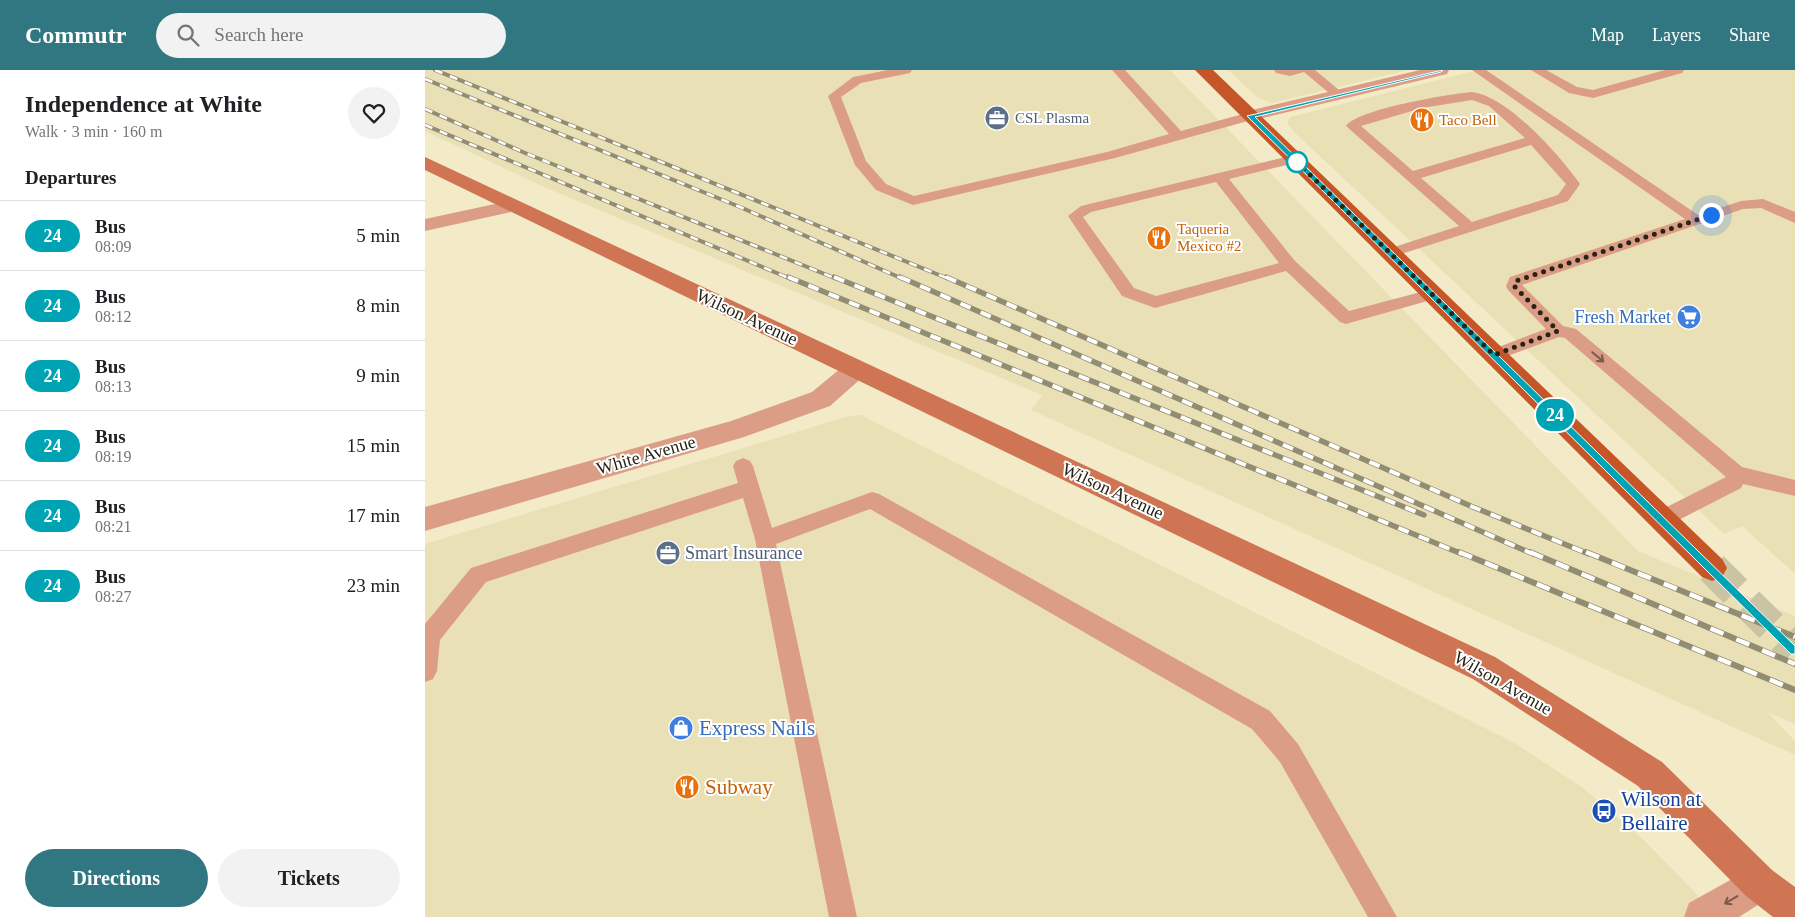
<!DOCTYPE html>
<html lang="en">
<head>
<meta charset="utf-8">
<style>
	:root { --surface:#fff; --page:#f2f2f2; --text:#202124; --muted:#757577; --line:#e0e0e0; --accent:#307782 }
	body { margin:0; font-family:"Times New Roman",serif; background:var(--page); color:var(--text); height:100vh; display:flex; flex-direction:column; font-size:19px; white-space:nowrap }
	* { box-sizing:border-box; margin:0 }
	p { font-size:16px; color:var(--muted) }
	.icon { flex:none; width:28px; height:28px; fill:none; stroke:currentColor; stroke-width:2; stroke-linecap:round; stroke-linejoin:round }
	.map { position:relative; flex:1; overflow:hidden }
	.panel { display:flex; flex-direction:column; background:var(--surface); width:425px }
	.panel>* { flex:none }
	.badge { padding:0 10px; border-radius:16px; font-size:18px; line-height:32px }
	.you { position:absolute; width:25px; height:25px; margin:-12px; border:4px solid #fff; border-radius:50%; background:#1a73e8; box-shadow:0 0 0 8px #1a73e833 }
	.map>.badge { position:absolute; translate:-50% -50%; box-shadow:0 0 0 2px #fff }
	h2 { padding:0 25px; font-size:19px; line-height:45px }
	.round { display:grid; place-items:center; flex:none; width:52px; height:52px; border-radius:26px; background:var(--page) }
	.summary { display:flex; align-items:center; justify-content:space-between; height:85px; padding:0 25px }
	h1 { font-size:24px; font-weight:800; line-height:38px }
	.cta { display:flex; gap:10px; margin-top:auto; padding:10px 25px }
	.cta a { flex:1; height:58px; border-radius:30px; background:var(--accent); color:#fff; font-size:20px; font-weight:800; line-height:58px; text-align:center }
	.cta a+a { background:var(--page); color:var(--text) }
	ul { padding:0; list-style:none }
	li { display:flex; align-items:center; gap:15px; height:70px; padding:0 25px; border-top:1px solid var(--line) }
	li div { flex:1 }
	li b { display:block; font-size:19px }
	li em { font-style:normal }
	li .badge { min-width:55px; font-weight:700; text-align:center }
	header { display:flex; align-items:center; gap:30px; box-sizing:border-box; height:70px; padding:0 25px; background:var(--accent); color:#fff }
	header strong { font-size:24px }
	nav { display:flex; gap:28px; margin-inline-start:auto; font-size:18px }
	.search { width:350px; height:45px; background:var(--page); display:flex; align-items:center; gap:12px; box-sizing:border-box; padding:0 18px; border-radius:28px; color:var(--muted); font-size:19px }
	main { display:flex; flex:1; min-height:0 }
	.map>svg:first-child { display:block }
	.built { fill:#eae0b5 }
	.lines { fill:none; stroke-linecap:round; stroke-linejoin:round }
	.primary-tunnel { stroke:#cac3a4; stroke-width:33; stroke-dasharray:33 17; stroke-linecap:butt }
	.service { fill:#dc9d87; fill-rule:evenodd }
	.minor { fill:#dc9d87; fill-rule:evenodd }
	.secondary { fill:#d07553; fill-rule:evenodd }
	.primary { fill:#c65528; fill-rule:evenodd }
	.rail-far2-casing { stroke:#918c72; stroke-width:4 }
	.rail-far1-casing { stroke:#918c72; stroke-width:5.5 }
	.rail-casing { stroke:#918c72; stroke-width:6 }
	.rail-far2 { stroke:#fff; stroke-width:2.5; stroke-dasharray:8; stroke-linecap:butt }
	.rail-far1 { stroke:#fff; stroke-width:4; stroke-dasharray:11; stroke-linecap:butt }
	.rail { stroke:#fff; stroke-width:4.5; stroke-dasharray:14; stroke-linecap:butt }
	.oneway { stroke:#785a49 }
	.line { fill:#00a3b4; stroke:#fff }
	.walk { stroke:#272416; stroke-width:5; stroke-dasharray:0 9 }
	.stop-dot { fill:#fff; stroke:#00a3b4; stroke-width:2.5 }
	.labels { text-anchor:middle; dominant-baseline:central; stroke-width:4; stroke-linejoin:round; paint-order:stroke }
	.far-service-label { font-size:15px; fill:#4e5e75; stroke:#fff; text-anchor:start }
	.far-food-label { font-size:15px; fill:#c56008; stroke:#fff; text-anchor:start }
	.street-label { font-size:18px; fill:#272416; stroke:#fff }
	.shop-label { font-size:18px; fill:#366cbe; stroke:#fff; text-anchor:end }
	.service-label { font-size:18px; fill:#4e5e75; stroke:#fff; text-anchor:start }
	.near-shop-label { font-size:21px; fill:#366cbe; stroke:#fff; text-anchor:start }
	.near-food-label { font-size:21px; fill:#c56008; stroke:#fff; text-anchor:start }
	.near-transit-label { font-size:21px; fill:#164399; stroke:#fff; text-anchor:start }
</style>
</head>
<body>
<header>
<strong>Commutr</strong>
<div class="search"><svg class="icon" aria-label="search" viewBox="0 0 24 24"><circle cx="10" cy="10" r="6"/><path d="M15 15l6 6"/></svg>Search here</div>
<nav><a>Map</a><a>Layers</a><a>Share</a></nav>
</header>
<main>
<section class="panel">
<div class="summary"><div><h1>Independence at White</h1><p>Walk · 3 min · 160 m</p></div><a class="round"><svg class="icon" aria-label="heart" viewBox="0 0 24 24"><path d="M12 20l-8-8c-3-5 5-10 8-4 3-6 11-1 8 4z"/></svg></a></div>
<h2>Departures</h2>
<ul>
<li><span class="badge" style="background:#00a3b4;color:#fff">24</span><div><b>Bus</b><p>08:09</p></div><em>5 min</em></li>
<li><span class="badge" style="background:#00a3b4;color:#fff">24</span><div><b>Bus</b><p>08:12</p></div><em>8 min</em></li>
<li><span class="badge" style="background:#00a3b4;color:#fff">24</span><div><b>Bus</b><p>08:13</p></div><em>9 min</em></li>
<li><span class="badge" style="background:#00a3b4;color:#fff">24</span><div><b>Bus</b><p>08:19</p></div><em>15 min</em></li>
<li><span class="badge" style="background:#00a3b4;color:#fff">24</span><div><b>Bus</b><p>08:21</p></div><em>17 min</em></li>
<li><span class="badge" style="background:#00a3b4;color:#fff">24</span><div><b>Bus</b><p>08:27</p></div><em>23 min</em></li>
</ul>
<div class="cta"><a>Directions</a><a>Tickets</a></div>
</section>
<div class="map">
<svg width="1370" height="847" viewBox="0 0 1370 847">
	<rect width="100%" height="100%" fill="#f3ebc7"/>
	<g class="built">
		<polygon points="0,0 745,0 1213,481 1370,546 1370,654 1342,642 1370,671 1370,685 606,340 617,325 119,117 0,61"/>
		<polygon points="803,0 983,0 847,33 833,28"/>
		<polygon points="1053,0 1370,0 1370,504 1317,456 1299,464 870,63 862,53 865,47"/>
		<polygon points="436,345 1090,673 1158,718 1218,769 1294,847 0,847 0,474 424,346"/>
	</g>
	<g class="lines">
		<polyline class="primary-tunnel" points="1287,498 1370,580"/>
		<g class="service">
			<polygon points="463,0 487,0 485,3 436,13 416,27 441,91 461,114 489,126 682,82 744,64 687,0 700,0 756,61 825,42 831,46 830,49 690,88 488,135 451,120 430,95 403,26 428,7"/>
			<polygon points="849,0 890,0 920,25 918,28 910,28 879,2 865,6 851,3"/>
			<polygon points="1047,0 1061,0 1273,145 1316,131 1338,129 1370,142 1370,153 1336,138 1318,139 1097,215 1138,256 1151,259 1317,397 1370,410 1370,426 1318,414 1316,418 1244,455 1237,458 1230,455 1227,449 1230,443 1301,407 1140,268 1134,267 1069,291 1063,289 1060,285 1063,281 1121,259 1083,220 1081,216 1085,207 1260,149"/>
			<polygon points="1106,0 1121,0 1152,17 1168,20 1240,0 1259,0 1257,3 1168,28 1144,23"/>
			<path d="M1047,22C1082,26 1135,85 1155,114L1143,131L970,186H960L957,183L960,180L1034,156L921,56C933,39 1024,24 1047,22ZM1047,30L1064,36L1100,68L988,101L936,56L997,38ZM1106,75L1141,114L1133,125L1047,152L996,108Z"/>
			<path d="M869,85L876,89L874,92L804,109L870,191L924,241L1007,219L1013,220L1015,224L1013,228L921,254L915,252L861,201L730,238L697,226L643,146L656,136ZM791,112L854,193L731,226L709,218L658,147L666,142Z"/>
			<polygon points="318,388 325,391 328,396 347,458 447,422 454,424 845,641 873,674 972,847 943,847 855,692 827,659 445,439 351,474 432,847 404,847 330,469 318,428 61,512 15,570 12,601 8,609 0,612 0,554 46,498 313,413 308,396 311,391"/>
		</g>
		<g class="minor">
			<polygon points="995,0 1024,0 1022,4 825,51 819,50 816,46 819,42"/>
			<polygon points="88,130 95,132 98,136 95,140 0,161 0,149"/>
			<polygon points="431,290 440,293 443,299 440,305 405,336 319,367 0,461 0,437 306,351 387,322 422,293"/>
			<polygon points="1334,794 1347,800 1353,813 1347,826 1314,847 1259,847 1264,833"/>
		</g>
		<polygon class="secondary" points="0,87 1070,587 1237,692 1347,800 1370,817 1370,847 1348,847 1321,826 1213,716 1048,609 0,100"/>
		<polygon class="primary" points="770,0 788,0 1297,489 1302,498 1297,507 1287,511 1277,507"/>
		<defs>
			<g id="rail-far2">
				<polyline points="10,0 524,209"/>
				<polyline points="0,9 315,137 478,209"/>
				<polyline points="0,39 100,83 412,209"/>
				<polyline points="0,55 366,209"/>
			</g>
			<g id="rail-far1">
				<polyline points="363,207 1037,484"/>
				<polyline points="409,207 999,445"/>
				<polyline points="475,207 1108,484"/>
				<polyline points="521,207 1048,437 1164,484"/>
			</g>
			<g id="rail">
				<polyline points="1034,482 1370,620"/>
				<polyline points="1105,482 1370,594"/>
				<polyline points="1161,482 1370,567"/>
			</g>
		</defs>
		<use href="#rail-far2" class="rail-far2-casing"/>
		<use href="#rail-far1" class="rail-far1-casing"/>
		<use href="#rail" class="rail-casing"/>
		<use href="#rail-far2" class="rail-far2"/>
		<use href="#rail-far1" class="rail-far1"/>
		<use href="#rail" class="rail"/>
	</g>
	<defs><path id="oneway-shaft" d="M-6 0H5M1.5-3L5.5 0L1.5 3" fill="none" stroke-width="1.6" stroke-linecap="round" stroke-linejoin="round" transform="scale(1.25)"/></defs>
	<g class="oneway">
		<use href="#oneway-shaft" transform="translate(1173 287) rotate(40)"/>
		<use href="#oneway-shaft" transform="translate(1306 830) rotate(149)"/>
	</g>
	<polygon class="line" points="1016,2 830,47 1370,576 1370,584 1366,584 822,46 1018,0"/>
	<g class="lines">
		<polyline class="walk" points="872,92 869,89 1069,285 1133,261 1089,216 1091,211 1286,145"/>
	</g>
	<defs>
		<symbol id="office-disc" viewBox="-11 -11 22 22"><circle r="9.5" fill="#5c6f8a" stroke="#fff"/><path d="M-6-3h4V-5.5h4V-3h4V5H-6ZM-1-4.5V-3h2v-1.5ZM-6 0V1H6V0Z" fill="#fff"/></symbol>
		<symbol id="restaurant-disc" viewBox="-11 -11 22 22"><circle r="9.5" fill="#e8710a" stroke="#fff"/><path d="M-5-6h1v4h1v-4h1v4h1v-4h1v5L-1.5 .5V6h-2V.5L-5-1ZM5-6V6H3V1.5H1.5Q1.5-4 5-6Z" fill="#fff"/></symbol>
		<symbol id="supermarket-disc" viewBox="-11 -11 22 22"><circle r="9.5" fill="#3f7fe0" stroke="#fff"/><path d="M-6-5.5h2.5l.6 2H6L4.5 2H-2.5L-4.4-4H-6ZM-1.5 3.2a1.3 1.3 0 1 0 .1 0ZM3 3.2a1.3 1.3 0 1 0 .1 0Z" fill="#fff"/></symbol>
		<symbol id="shop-disc" viewBox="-11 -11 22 22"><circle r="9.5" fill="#3f7fe0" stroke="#fff"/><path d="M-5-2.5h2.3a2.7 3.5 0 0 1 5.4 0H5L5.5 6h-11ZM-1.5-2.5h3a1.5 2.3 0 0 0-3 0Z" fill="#fff"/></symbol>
		<symbol id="bus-disc" viewBox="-11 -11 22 22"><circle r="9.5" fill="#1a4fb4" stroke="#fff"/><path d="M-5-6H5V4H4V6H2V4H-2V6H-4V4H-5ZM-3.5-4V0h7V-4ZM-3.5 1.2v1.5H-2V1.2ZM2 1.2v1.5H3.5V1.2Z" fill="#fff"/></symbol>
	</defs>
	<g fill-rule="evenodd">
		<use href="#office-disc" x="558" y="34" width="28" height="28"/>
		<use href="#restaurant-disc" x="983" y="36" width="28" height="28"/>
		<use href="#restaurant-disc" x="720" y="154" width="28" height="28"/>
		<use href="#supermarket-disc" x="1250" y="233" width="28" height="28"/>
		<use href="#office-disc" x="229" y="469" width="28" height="28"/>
		<use href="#shop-disc" x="242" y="644" width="28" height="28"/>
		<use href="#restaurant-disc" x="248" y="703" width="28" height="28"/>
		<use href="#bus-disc" x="1165" y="727" width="28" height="28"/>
	</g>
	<circle class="stop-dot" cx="872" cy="92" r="10"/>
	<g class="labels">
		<g class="far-service-label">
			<text x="590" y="48">CSL Plasma</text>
		</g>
		<g class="far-food-label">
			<text x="1014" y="50">Taco Bell</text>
			<text x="752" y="159">Taqueria<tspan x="752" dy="17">Mexico #2</tspan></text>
		</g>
		<g class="street-label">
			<text transform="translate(322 247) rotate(25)">Wilson Avenue</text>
			<text transform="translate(221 385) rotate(-16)">White Avenue</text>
			<text transform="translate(688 421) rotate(25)">Wilson Avenue</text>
			<text transform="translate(1078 613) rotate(30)">Wilson Avenue</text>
		</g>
		<g class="shop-label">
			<text x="1246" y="247">Fresh Market</text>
		</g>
		<g class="service-label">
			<text x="260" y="483">Smart Insurance</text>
		</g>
		<g class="near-shop-label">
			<text x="274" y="658">Express Nails</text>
		</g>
		<g class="near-food-label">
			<text x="280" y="717">Subway</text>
		</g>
		<g class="near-transit-label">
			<text x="1196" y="729">Wilson at<tspan x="1196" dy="24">Bellaire</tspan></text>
		</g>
	</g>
</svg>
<div class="you" style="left:1286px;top:145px"></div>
<b class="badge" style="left:1130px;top:345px;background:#00a3b4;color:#fff">24</b>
</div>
</main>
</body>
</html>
